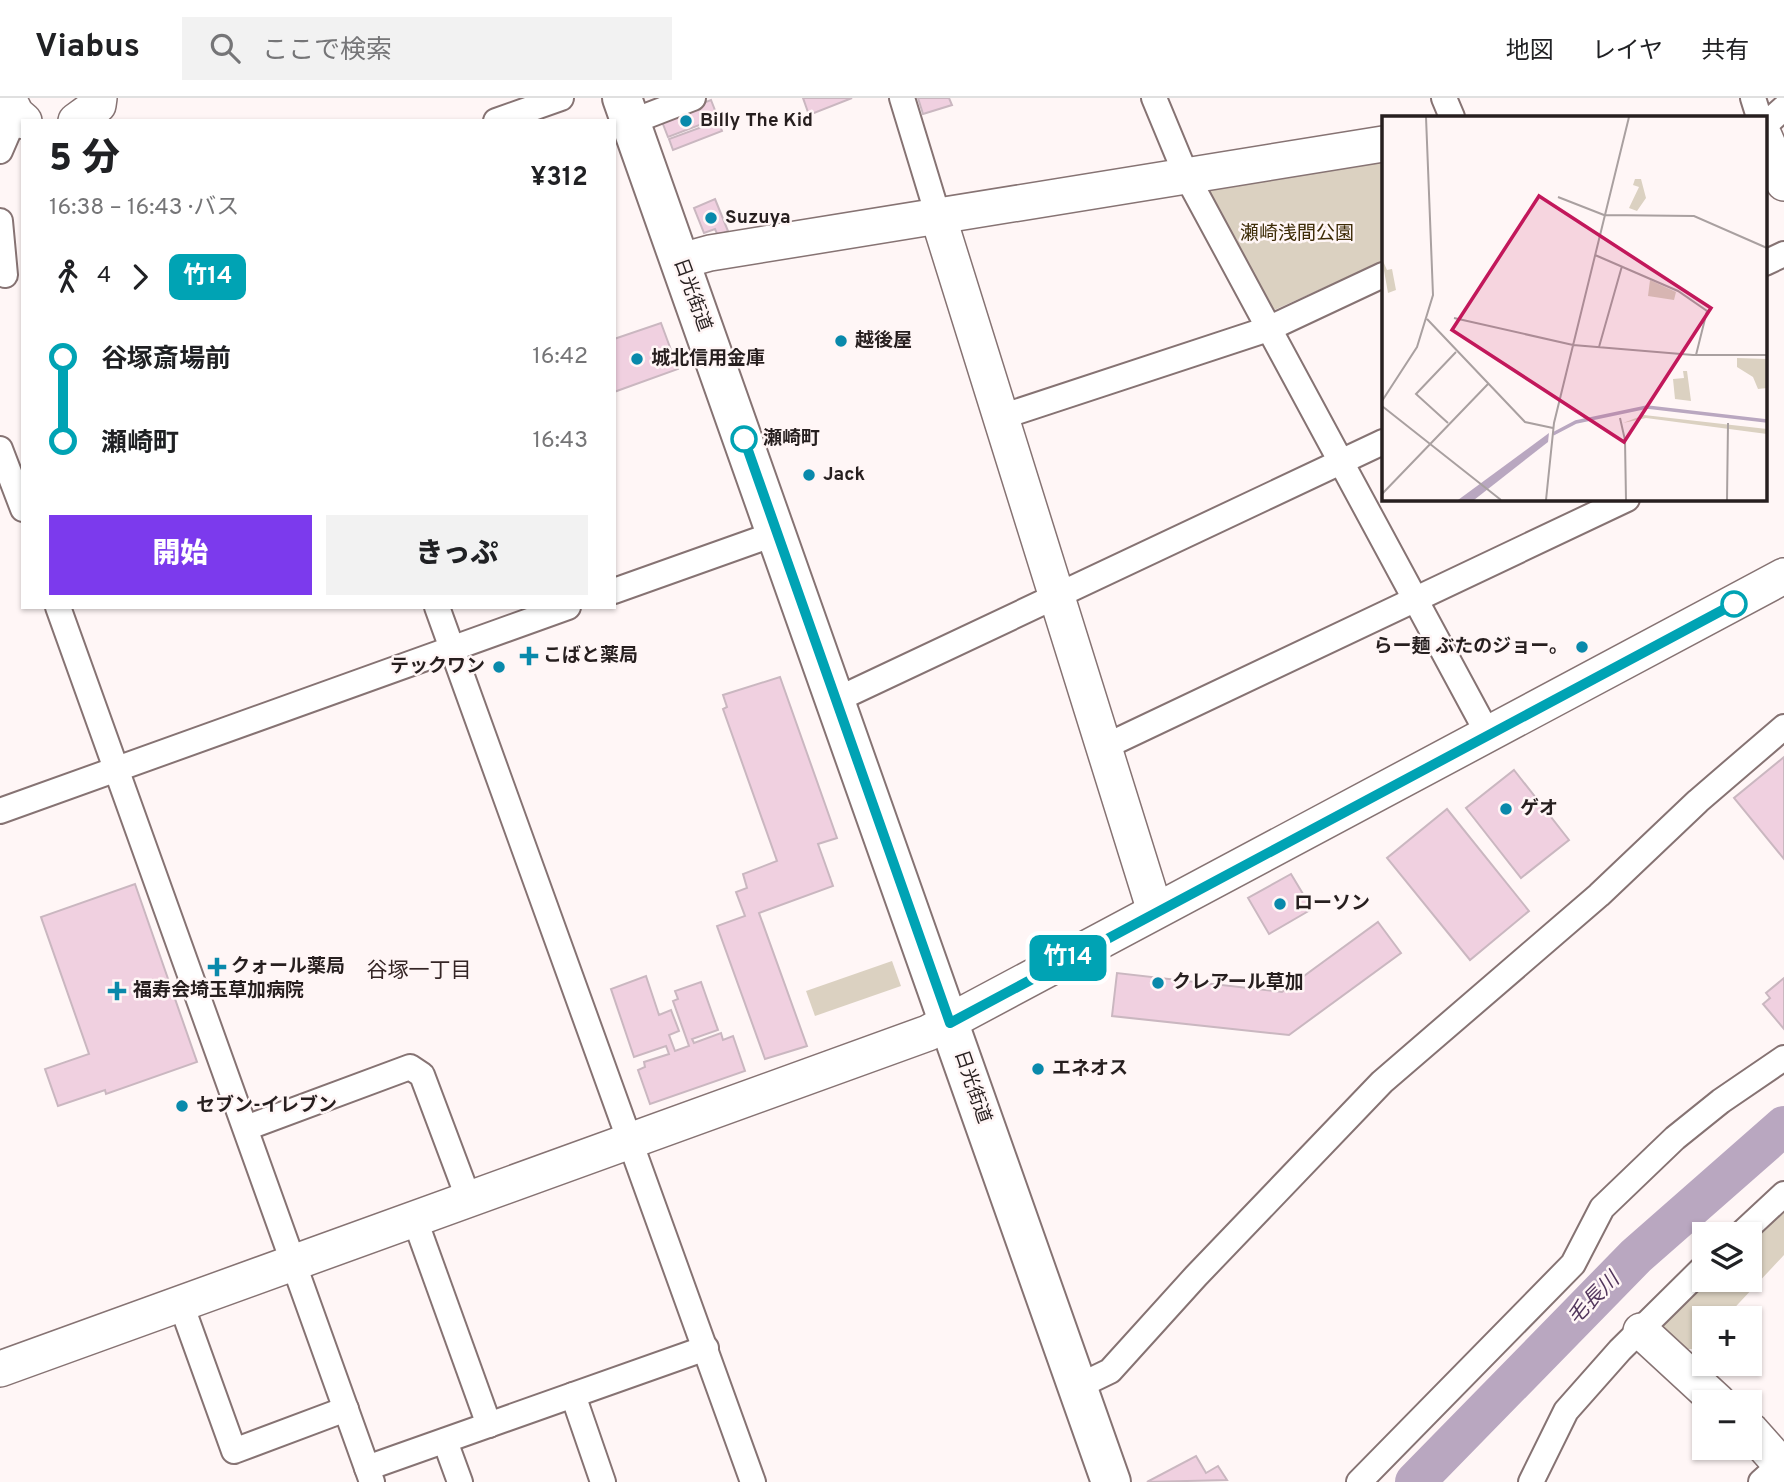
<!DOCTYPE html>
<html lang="ja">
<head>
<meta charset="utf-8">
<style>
	:root { --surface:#fff; --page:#f2f2f2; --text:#202124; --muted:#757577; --line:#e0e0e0; --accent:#7c3aed }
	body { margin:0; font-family:Overpass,"Noto Sans JP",sans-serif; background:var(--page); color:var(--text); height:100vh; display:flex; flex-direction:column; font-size:26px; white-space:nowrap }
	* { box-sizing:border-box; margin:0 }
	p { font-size:23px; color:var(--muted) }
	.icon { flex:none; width:38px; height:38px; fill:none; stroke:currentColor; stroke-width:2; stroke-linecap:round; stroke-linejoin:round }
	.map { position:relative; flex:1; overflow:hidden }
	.sheet { position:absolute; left:21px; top:21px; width:595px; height:490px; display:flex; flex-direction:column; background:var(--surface); border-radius:0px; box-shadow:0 2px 5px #0004 }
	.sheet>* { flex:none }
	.badge { padding:0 14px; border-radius:10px; font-size:24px; line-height:46px }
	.tools { position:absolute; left:1692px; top:1124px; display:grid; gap:14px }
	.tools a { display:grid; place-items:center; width:70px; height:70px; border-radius:0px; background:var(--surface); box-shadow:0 2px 5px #0004; font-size:35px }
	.map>.badge { position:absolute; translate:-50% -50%; box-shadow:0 0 0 4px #fff }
	.legs { display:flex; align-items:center; gap:10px; height:77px; padding:0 28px; font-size:23px }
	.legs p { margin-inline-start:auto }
	.headline { display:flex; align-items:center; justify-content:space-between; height:119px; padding:0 28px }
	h1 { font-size:38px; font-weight:800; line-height:52px }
	.button { display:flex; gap:14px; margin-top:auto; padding:14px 28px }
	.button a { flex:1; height:80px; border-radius:0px; background:var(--accent); color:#fff; font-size:28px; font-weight:800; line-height:80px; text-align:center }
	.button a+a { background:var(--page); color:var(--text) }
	ul { padding:0 28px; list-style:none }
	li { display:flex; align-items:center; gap:24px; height:84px; font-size:26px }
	li i { display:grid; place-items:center; width:10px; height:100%; margin:0 9px; background:currentColor }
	li i::after { content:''; width:18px; height:18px; margin:-9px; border:5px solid; border-radius:50%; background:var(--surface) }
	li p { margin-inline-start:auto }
	li:first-child i { background:linear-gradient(#0000 50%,currentColor 0) }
	li:last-child i { background:linear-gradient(currentColor 50%,#0000 0) }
	header { display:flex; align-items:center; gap:42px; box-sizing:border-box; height:98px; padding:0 35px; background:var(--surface); border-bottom:2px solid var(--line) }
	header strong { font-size:33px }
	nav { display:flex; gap:38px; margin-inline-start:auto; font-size:24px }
	.search { width:490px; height:63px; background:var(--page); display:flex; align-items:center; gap:18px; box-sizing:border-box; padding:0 24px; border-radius:0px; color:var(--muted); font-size:26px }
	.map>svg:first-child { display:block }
	.green { fill:#dbd1c1 }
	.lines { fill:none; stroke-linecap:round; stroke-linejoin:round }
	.river { stroke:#b9a7c0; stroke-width:40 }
	.building { fill:#f0d0e0; stroke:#cab7c0; stroke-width:2 }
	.street-casing { stroke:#867373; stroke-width:28 }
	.secondary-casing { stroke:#867373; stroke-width:38 }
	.primary-casing { stroke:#867373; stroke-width:42 }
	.street { stroke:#fff; stroke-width:24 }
	.secondary { stroke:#fff; stroke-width:35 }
	.primary { stroke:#fff; stroke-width:38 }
	.line-1-casing { stroke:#fff; stroke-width:16 }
	.line-1 { stroke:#00a3b4; stroke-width:10 }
	.poi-dot { fill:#0989ab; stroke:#fff6f6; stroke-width:2.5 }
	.stop-1-dot { fill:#fff; stroke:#00a3b4; stroke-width:3.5 }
	.labels { text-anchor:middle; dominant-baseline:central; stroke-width:5; stroke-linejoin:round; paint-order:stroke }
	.poi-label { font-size:19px; font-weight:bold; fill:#271f1f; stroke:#fff6f6; text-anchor:start }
	.park-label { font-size:19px; fill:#3d2b06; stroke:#fff6f6 }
	.street-label { font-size:19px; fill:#271f1f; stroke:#fff6f6 }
	.stop-label { font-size:19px; font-weight:bold; fill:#271f1f; stroke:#fff6f6; text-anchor:start }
	.neighbourhood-label { font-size:21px; fill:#352525; stroke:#fff6f6 }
	.water-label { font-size:21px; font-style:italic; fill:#52365c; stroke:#fff6f6 }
	.inset-river { fill:none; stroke:#b9a7c0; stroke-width:3.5 }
	.inset-road { fill:none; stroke:#a9a0a0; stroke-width:2 }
	.view { fill:#c2185b; fill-opacity:0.15; stroke:#c2185b; stroke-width:3.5 }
	.inset-edge { fill:none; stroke:#271f1f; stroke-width:3.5 }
</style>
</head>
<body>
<header>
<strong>Viabus</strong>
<div class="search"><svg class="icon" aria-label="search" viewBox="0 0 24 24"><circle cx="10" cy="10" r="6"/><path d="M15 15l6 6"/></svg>ここで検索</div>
<nav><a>地図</a><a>レイヤ</a><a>共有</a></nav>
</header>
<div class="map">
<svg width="1784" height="1384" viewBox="0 0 1784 1384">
	<rect width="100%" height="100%" fill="#fff6f6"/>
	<g class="green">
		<polygon points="1383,59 1383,163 1270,214 1204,91"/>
		<polygon points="892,863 901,888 815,918 806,893"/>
		<polygon points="1784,1111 1784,1157 1725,1220 1704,1220 1704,1241 1695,1251 1681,1251 1663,1231 1664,1223 1709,1181 1750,1181 1750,1143"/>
	</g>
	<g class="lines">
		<polyline class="river" points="1415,1384 1636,1158 1784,1028"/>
	</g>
	<g class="building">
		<polygon points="803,0 852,0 809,17"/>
		<polygon points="918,0 949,0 952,7 923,16"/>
		<polygon points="711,2 718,20 668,39 661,21"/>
		<polygon points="718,23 722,33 673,52 669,41"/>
		<polygon points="715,101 728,133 718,138 715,131 704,135 694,110"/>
		<polygon points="661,225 678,271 614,294 614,241"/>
		<polygon points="780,579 837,740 818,746 833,788 759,815 807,948 765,961 717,828 745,818 736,794 747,790 743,776 777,763 723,611 727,609 723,597"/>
		<polygon points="1784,659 1784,761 1734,700"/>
		<polygon points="1514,672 1569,742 1521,780 1466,710"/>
		<polygon points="1447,711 1529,813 1470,862 1387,760"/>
		<polygon points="1291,776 1312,811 1269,836 1248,800"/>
		<polygon points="135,786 197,964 106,996 105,992 58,1008 45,971 89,956 41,819"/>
		<polygon points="1378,824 1401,855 1289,937 1112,918 1117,875 1282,894"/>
		<polygon points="646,878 659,917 671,912 679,933 669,937 675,953 689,948 673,903 678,901 675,893 701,884 718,932 692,941 694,945 721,935 723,942 733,938 745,973 650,1006 638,972 645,969 644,964 669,956 666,948 634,959 611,891"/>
		<polygon points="1784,880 1784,931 1763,906 1770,900 1766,895"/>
		<polygon points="1196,1358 1206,1375 1218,1368 1227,1382 1147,1384"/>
	</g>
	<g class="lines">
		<defs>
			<g id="street">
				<polyline points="902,0 938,118"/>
				<polyline points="1154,0 1186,77 1488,636"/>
				<polyline points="1444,0 1452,19"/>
				<polyline points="1753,0 1759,19"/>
				<polyline points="496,23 561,0"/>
				<polyline points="631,24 693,0"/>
				<polyline points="1765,27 1784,10"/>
				<polyline points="0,53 16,16"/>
				<polyline points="0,123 5,177"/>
				<polyline points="1765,165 1784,156"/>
				<polyline points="1001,319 1268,231 1383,177"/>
				<polyline points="0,351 23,411"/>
				<polyline points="614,493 777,435"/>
				<polyline points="58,509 372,1384"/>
				<polyline points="437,509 753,1384"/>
				<polyline points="836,602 1383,344"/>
				<polyline points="1104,649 1627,401"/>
				<polyline points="0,713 568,509"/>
				<polyline points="246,1030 410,969 422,977 469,1102"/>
				<polyline points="415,1122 489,1327"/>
				<polyline points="1741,1136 1784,1096"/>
				<polyline points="181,1206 234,1353 346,1311"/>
				<polyline points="1077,1289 1110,1273 1196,1178 1382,984 1599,797 1698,703 1784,629"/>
				<polyline points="573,1297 603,1384"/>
				<polyline points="445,1343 460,1384"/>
				<polyline points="367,1370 706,1250"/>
				<polyline points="1359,1384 1573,1166 1602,1110 1675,1040 1721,1003 1784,960"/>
				<polyline points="1531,1384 1566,1313 1620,1252 1704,1169"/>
				<polyline points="1761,1384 1781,1366"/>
			</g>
			<g id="secondary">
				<polyline points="8,0 16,16 24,23"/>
				<polyline points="76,23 98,7 99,0"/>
				<polyline points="1765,40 1784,85"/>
				<polyline points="938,118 1155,813"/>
				<polyline points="681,163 710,155 1383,46"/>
				<polyline points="1641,1233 1718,1304"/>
				<polyline points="0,1271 928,935 1784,478"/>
				<polyline points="1750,1332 1784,1370"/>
			</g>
			<polyline id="primary" points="622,0 1111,1384"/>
		</defs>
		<use href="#street" class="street-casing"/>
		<use href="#secondary" class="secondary-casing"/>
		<use href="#primary" class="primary-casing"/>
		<use href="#street" class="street"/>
		<use href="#secondary" class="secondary"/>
		<use href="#primary" class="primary"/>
	</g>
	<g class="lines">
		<defs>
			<polyline id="line-1" points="744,341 950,925 1734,506"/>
		</defs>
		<use href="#line-1" class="line-1-casing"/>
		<use href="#line-1" class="line-1"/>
	</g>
	<g class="poi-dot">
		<circle cx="686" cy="23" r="7"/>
		<circle cx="711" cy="120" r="7"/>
		<circle cx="841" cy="243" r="7"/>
		<circle cx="637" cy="261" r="7"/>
		<circle cx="809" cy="377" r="7"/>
		<circle cx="1582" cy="549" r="7"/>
		<path d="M525.5 547.5h7v7h7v7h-7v7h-7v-7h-7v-7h7z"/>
		<circle cx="499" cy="569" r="7"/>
		<circle cx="1506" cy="711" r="7"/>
		<circle cx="1280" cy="806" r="7"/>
		<path d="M213.5 858.5h7v7h7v7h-7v7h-7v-7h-7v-7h7z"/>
		<circle cx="1158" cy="885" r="7"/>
		<path d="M113.5 882.5h7v7h7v7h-7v7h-7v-7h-7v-7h7z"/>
		<circle cx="1038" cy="971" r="7"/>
		<circle cx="182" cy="1008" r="7"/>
	</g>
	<g class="stop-1-dot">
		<circle cx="744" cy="341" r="12"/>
		<circle cx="1734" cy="506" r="12"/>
	</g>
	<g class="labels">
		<g class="poi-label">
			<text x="700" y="23">Billy The Kid</text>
			<text x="725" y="120">Suzuya</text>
			<text x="855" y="243">越後屋</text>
			<text x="651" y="261">城北信用金庫</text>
			<text x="823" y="377">Jack</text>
			<text x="1568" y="549" text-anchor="end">らー麺 ぶたのジョー。</text>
			<text x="543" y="558">こばと薬局</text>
			<text x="485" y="569" text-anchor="end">テックワン</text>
			<text x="1520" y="711">ゲオ</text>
			<text x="1294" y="806">ローソン</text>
			<text x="231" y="869">クォール薬局</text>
			<text x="1172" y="885">クレアール草加</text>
			<text x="133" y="893">福寿会埼玉草加病院</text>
			<text x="1052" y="971">エネオス</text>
			<text x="196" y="1008">セブン-イレブン</text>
		</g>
		<g class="park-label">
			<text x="1297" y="136">瀬崎浅間公園</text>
		</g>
		<g class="street-label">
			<text transform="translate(692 197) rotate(70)">日光街道</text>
			<text transform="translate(972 989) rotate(71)">日光街道</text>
		</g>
		<g class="stop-label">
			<text x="763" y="341">瀬崎町</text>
		</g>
		<g class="neighbourhood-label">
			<text x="419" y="873">谷塚一丁目</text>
		</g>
		<g class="water-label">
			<text transform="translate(1594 1201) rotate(-45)">毛長川</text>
		</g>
	</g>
	<g transform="translate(1382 18)">
		<rect width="385" height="385" fill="#fff6f6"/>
		<path d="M253,63H259L264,82L255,95L247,92L257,71L251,69ZM0,143L5,154L10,153L14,174L6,177ZM268,164L294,176L292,184L266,180ZM355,242L385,243V272L376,273L371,261L355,251ZM301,255H305L309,285L293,283L291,263L302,262ZM262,299L385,313V318L264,302L241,307Z" fill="#dbd1c1"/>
		<path d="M167,317L166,326L92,384H76Z" fill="#b9a7c0"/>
		<path class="inset-river" d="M171,318L194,306L265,291L385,305"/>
		<path class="inset-road" d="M176,81L222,99M222,99L312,100L385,132M213,139L296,175L325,195L314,239M72,202L191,229L311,239H385M45,203L143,306L171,312M217,231L240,150M0,285L35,231L51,179L44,1M0,290L119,384M238,302L243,324L244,384M66,307L34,278L74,236M0,378L106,268M164,384L172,307L247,1M345,384L346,307"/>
		<path class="view" d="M157,80L329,192L242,326L70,214Z"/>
		<rect width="385" height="385" class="inset-edge"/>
	</g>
</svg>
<div class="tools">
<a><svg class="icon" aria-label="layers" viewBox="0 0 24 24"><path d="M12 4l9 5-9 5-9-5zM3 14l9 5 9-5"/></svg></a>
<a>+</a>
<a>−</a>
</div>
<b class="badge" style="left:1068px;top:860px;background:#00a3b4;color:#fff">竹14</b>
<section class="sheet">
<div class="headline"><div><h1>5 分</h1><p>16:38 – 16:43 · バス</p></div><b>¥312</b></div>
<div class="legs"><svg class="icon" aria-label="walk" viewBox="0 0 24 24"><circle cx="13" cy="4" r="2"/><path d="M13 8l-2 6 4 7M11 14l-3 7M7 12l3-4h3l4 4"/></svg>4<svg class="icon" aria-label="forward" viewBox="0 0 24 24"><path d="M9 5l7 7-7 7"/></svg><b class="badge" style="background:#00a3b4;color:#fff">竹14</b></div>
<ul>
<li><i style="color:#00a3b4"></i><b>谷塚斎場前</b><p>16:42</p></li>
<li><i style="color:#00a3b4"></i><b>瀬崎町</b><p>16:43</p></li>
</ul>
<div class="button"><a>開始</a><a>きっぷ</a></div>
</section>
</div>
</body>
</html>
